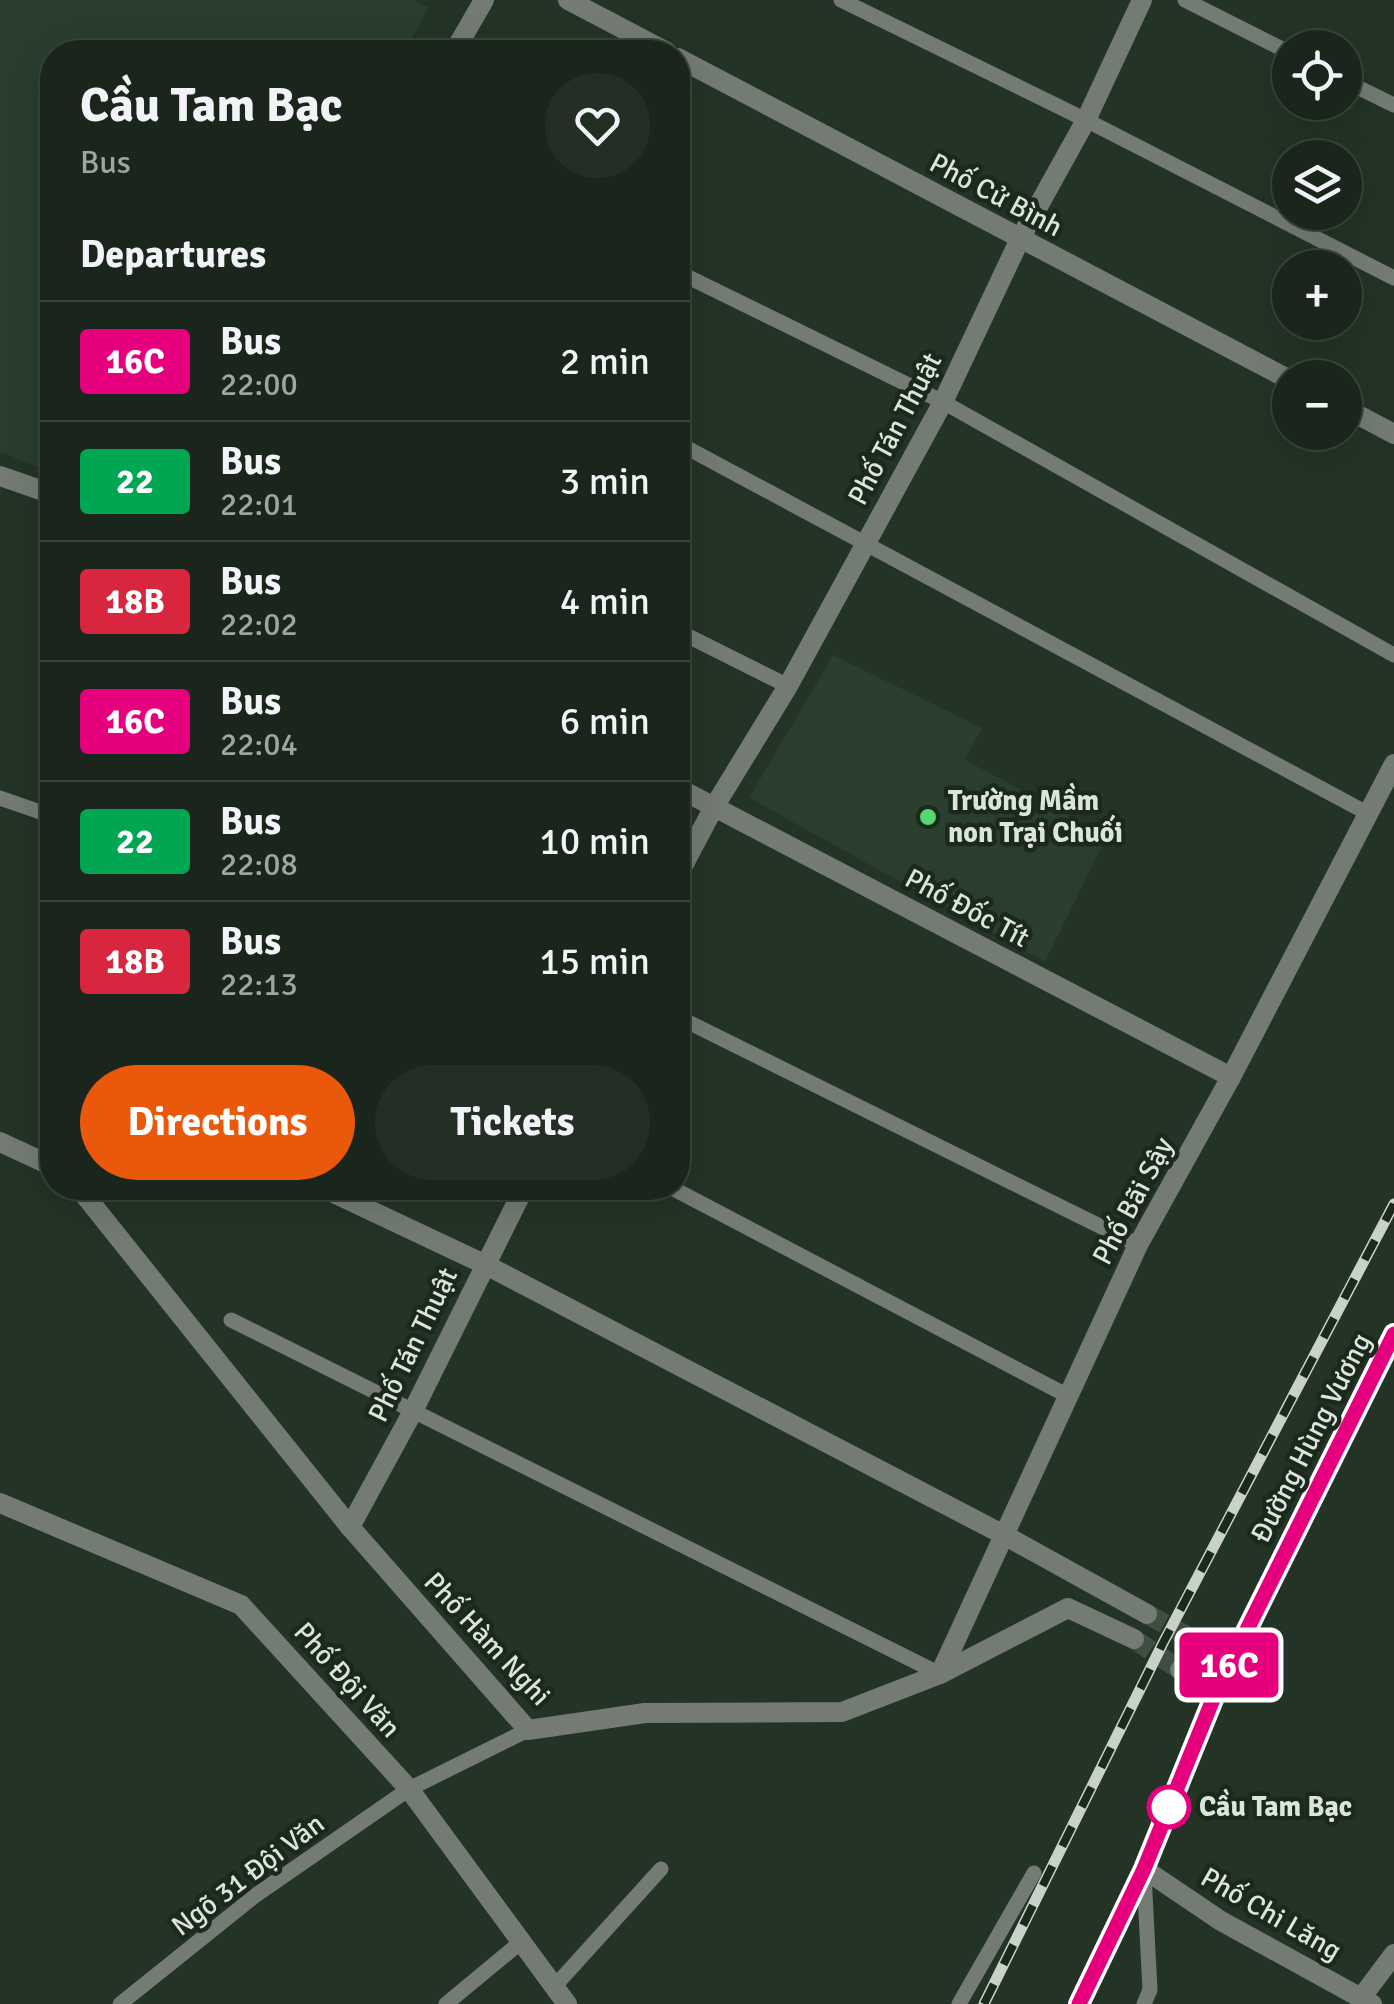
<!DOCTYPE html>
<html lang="en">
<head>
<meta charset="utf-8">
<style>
	:root { --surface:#1a261c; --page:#232e25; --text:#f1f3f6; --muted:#9fa5a3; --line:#38433b; --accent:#ea580c }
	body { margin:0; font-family:Signika,sans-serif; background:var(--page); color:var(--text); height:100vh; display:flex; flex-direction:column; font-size:38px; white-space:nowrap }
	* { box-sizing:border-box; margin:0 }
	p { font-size:32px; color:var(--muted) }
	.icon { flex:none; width:55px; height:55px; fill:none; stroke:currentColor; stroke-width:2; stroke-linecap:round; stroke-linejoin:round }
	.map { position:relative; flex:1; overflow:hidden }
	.drawer { position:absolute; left:40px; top:40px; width:650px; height:1160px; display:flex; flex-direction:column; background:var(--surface); border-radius:40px; box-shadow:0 10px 40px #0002,0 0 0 2px var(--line) }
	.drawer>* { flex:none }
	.badge { padding:0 20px; border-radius:8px; font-size:35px; line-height:65px }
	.controls { position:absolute; left:1272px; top:30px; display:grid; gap:20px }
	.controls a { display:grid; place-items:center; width:90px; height:90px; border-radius:50%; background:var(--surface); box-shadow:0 10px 40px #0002,0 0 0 2px var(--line); font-size:50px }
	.map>.badge { position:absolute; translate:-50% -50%; box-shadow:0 0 0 5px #fff }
	h2 { padding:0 40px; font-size:38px; line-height:90px }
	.round { display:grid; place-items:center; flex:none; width:105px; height:105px; border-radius:52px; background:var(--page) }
	.overview { display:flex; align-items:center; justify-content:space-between; height:170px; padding:0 40px }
	h1 { font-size:48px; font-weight:700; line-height:75px }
	.primary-button { display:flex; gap:20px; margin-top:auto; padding:20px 40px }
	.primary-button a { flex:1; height:115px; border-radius:60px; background:var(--accent); color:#fff; font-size:40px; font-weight:700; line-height:115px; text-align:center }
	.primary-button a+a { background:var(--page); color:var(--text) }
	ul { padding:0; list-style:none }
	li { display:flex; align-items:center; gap:30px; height:120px; padding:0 40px; border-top:2px solid var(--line) }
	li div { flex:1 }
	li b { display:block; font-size:38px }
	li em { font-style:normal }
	li .badge { min-width:110px; font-weight:700; text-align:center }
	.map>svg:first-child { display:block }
	.built { fill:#2a3e2d }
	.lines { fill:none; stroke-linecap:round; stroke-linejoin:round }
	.tertiary-tunnel { stroke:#3f4e40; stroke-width:20; stroke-dasharray:20 10; stroke-linecap:butt }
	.service { stroke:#747b74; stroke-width:15 }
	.minor { stroke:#747b74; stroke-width:20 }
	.tertiary { stroke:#747b74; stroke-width:20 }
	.secondary { stroke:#9ba79c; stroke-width:20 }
	.rail-casing { stroke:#c8d2c9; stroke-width:11 }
	.rail { stroke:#1a291c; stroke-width:8; stroke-dasharray:22; stroke-linecap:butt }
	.line-casing { stroke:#fff; stroke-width:22 }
	.line { stroke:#e6007e; stroke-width:15 }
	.poi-dot { fill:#55d672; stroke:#1a291c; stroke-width:4 }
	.stop-dot { fill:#fff; stroke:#e6007e; stroke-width:5 }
	.labels { text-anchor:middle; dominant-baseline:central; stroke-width:9; stroke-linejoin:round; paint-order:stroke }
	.street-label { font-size:28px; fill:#dce5dc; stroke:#1a291c }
	.poi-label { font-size:28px; font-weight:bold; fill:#dce5dc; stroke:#1a291c; text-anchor:start }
	.stop-label { font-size:28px; font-weight:bold; fill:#dce5dc; stroke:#1a291c; text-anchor:start }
</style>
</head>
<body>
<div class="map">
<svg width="1394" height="2004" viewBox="0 0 1394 2004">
	<rect width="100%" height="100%" fill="#233325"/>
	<g class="built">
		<polygon points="0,0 413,0 429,7 404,52 52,52 52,472 0,452"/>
		<polygon points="833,655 982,728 965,760 1107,836 1045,962 749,798"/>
	</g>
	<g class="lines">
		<g class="tertiary-tunnel">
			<polyline points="1147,1614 1196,1641"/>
			<polyline points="1134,1639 1180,1670"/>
		</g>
		<g class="service">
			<polyline points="841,0 1086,120 1394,278"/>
			<polyline points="1185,0 1290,53"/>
			<polyline points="1345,81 1394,105"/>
			<polyline points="678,272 943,402 1394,655"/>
			<polyline points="678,443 1367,813"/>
			<polyline points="678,631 788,686"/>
			<polyline points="0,798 52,816"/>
			<polyline points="678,1017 1138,1245"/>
			<polyline points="672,1188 1068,1396"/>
			<polyline points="231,1320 940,1674"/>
			<polyline points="1144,1874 1150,1990 1144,2004"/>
			<polyline points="554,1987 661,1869"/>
			<polyline points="120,2004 256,1895 409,1789 528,1730"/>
			<polyline points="446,2004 521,1942"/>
			<polyline points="959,2004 1034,1873"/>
		</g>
		<g class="minor">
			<polyline points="568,0 667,52"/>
			<polyline points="454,52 484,0"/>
			<polyline points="678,58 1290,380"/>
			<polyline points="1345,408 1394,434"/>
			<polyline points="0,476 52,494"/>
			<polyline points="678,788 1231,1077"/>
			<polyline points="678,875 714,807 788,686 943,402 1020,239 1086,120 1142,0"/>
			<polyline points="323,1188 484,1264 1004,1535"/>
			<polyline points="0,1503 241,1605 409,1789 567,2004"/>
			<polyline points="350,1527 412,1413 524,1188"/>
			<polyline points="1361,1998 1394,1954"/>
		</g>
		<g class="tertiary">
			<polyline points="0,1142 52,1166"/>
			<polyline points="79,1188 350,1527 528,1730 645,1713 842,1712 940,1674 1068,1608 1134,1639"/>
			<polyline points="1004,1535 1147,1614"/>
			<polyline points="1196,1641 1231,1660"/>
			<polyline points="1180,1670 1216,1692"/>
			<polyline points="940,1674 1138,1245 1231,1077 1394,764"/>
			<polyline points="1144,1869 1221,1921 1372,2004"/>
		</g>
		<polyline class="secondary" points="1079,2004 1144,1869 1216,1692 1394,1333"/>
		<defs>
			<polyline id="rail" points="984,2004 1163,1643 1394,1204"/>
		</defs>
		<use href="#rail" class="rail-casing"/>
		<use href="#rail" class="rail"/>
	</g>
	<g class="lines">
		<defs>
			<polyline id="line" points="1079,2004 1144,1869 1216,1692 1394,1334"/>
		</defs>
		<use href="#line" class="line-casing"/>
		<use href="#line" class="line"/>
	</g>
	<circle class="poi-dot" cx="928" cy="817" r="10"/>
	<circle class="stop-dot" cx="1169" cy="1807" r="20"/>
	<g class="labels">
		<g class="street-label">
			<text transform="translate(996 195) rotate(28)">Phố Cử Bình</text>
			<text transform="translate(895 429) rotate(-62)">Phố Tán Thuật</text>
			<text transform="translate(967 908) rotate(28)">Phố Đốc Tít</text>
			<text transform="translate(1133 1201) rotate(-62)">Phố Bãi Sậy</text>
			<text transform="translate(413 1345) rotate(-64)">Phố Tán Thuật</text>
			<text transform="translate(1311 1438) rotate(-63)">Đường Hùng Vương</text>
			<text transform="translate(487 1639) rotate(47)">Phố Hàm Nghi</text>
			<text transform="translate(347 1680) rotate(48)">Phố Đội Văn</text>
			<text transform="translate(248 1875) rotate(-37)">Ngõ 31 Đội Văn</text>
			<text transform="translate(1271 1914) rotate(30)">Phố Chi Lăng</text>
		</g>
		<g class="poi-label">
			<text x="948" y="801">Trường Mầm<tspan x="948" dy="32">non Trại Chuối</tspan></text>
		</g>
		<g class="stop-label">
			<text x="1199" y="1807">Cầu Tam Bạc</text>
		</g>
	</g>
</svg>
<div class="controls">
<a><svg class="icon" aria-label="locate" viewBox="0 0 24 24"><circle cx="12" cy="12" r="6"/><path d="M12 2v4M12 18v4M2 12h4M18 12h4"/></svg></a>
<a><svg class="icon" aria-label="layers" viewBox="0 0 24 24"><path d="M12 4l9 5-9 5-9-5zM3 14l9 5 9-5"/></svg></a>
<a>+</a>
<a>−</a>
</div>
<b class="badge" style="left:1229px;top:1665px;background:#e6007e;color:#fff">16C</b>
<section class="drawer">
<div class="overview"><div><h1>Cầu Tam Bạc</h1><p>Bus</p></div><a class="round"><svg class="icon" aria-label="heart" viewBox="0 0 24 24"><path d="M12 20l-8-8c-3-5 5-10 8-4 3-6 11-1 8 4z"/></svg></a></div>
<h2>Departures</h2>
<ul>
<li><span class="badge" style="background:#e6007e;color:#fff">16C</span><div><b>Bus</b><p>22:00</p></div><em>2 min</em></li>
<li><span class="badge" style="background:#00a651;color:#fff">22</span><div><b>Bus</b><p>22:01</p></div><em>3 min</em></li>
<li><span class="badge" style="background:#d7263d;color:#fff">18B</span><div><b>Bus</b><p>22:02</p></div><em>4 min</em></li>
<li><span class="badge" style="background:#e6007e;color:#fff">16C</span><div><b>Bus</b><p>22:04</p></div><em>6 min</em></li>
<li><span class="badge" style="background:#00a651;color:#fff">22</span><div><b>Bus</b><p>22:08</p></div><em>10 min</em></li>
<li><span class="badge" style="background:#d7263d;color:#fff">18B</span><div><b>Bus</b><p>22:13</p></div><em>15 min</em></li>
</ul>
<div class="primary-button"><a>Directions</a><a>Tickets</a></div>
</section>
</div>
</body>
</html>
